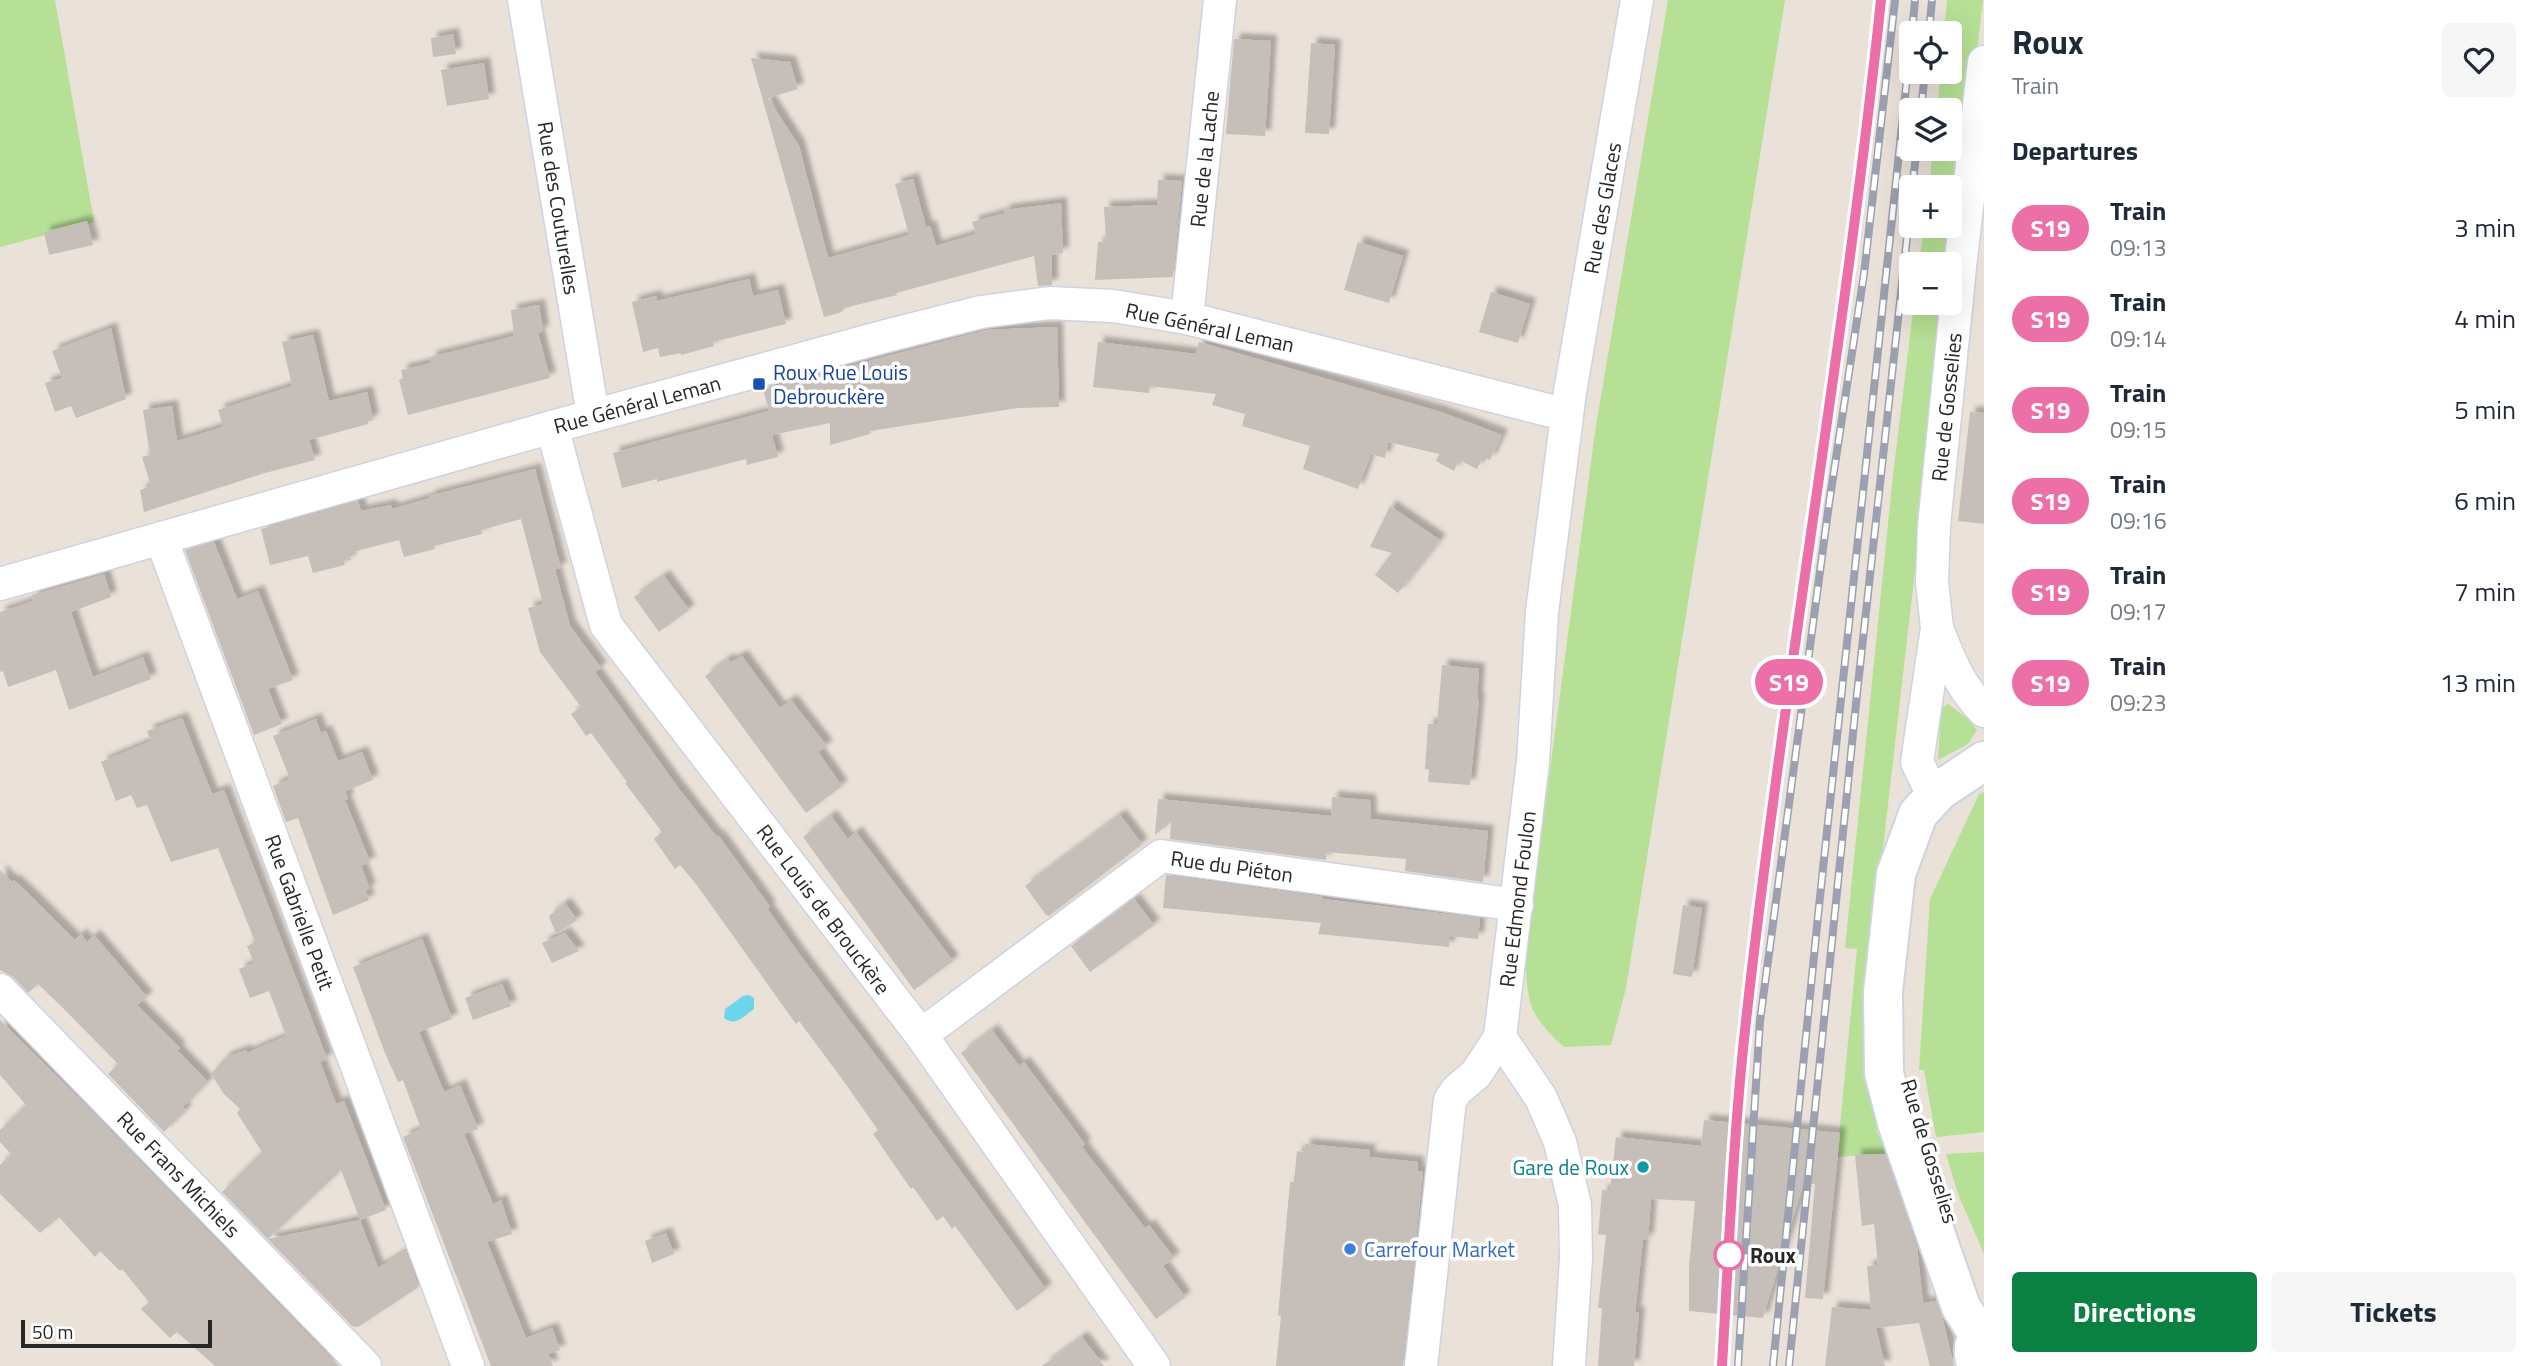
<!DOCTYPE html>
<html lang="en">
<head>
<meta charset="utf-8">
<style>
	:root { --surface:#fff; --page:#f6f6f7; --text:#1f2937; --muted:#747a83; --accent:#0b8043 }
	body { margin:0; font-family:"Titillium Web",sans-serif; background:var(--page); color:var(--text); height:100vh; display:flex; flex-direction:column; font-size:26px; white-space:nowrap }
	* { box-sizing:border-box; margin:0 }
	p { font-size:23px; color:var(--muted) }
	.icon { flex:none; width:38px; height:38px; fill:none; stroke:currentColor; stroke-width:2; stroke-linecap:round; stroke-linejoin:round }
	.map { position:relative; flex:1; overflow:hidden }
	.side { display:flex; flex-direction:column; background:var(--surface); width:560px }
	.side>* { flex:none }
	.badge { padding:0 14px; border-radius:23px; font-size:24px; line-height:46px }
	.fabs { position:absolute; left:1899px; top:21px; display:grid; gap:14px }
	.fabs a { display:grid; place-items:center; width:63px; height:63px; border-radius:7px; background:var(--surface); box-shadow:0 7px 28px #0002; font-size:35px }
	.scale { position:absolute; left:21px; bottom:18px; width:191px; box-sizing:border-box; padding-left:7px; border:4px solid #272727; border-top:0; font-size:19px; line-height:24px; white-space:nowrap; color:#272727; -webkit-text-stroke:5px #fff; paint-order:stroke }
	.map>.badge { position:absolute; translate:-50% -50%; box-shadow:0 0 0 4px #fff }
	h2 { padding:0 28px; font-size:26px; line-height:63px }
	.round { display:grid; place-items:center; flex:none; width:74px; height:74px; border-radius:7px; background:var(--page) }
	.overview { display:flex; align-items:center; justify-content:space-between; height:119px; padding:0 28px }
	h1 { font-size:33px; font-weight:700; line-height:52px }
	.primary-button { display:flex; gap:14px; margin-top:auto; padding:14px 28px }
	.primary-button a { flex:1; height:80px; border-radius:7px; background:var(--accent); color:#fff; font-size:28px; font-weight:700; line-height:80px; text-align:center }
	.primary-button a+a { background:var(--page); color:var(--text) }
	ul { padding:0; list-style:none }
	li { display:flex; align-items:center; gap:21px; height:91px; padding:0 28px }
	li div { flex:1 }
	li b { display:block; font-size:26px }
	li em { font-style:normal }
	li .badge { min-width:77px; font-weight:700; text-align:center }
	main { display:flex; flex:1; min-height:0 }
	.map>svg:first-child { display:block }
	.green { fill:#b6e095 }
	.water { fill:#6cd6eb }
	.building { fill:#c5beb9; fill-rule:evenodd; filter:url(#shadow) }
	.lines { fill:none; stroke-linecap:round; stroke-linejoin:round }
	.street-casing { stroke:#ced3e0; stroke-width:35 }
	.secondary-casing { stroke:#ced3e0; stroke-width:42 }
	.street { stroke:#fff; stroke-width:32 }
	.secondary { stroke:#fff; stroke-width:38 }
	.rail-casing { stroke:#9ca1b1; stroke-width:8 }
	.rail { stroke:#fff; stroke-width:5; stroke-dasharray:16; stroke-linecap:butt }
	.line-casing { stroke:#fff; stroke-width:16 }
	.line { stroke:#ed6fa7; stroke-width:10 }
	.transit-dot { fill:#1a4fb4; stroke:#fff; stroke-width:2.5 }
	.culture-dot { fill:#0f9aa8; stroke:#fff; stroke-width:2.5 }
	.shop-dot { fill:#3f7fe0; stroke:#fff; stroke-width:2.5 }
	.stop-dot { fill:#fff; stroke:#ed6fa7; stroke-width:3.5 }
	.labels { text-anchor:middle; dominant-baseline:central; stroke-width:7; stroke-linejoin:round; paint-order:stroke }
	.street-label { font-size:21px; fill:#272727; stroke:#fff }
	.transit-label { font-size:21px; fill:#164399; stroke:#fff; text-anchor:start }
	.culture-label { font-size:21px; fill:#0d838f; stroke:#fff; text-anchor:end }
	.shop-label { font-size:21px; fill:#366cbe; stroke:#fff; text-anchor:start }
	.stop-label { font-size:21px; font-weight:bold; fill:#272727; stroke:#fff; text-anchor:start }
</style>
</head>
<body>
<main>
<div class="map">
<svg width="1984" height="1366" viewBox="0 0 1984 1366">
	<defs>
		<filter id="shadow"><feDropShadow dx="6" dy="-6" stdDeviation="2" flood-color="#0004"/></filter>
	</defs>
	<rect width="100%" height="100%" fill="#eae1d9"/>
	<g class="green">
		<polygon points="0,0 55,0 94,222 0,247"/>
		<path d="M1668,0H1785L1626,988L1611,1045L1564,1047C1528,1014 1528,1004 1525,957L1595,432Z"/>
		<polygon points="1947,0 1983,0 1950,276 1950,264 1919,264 1924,226 1950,226 1950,187 1929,187 1933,149 1950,149 1950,110 1937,110 1941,72 1950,72 1950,33 1944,33"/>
		<polygon points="1914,303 1946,303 1870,960 1877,1132 1890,1153 1837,1157 1857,949 1845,948 1893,475"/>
		<polygon points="1948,704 1968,719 1977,730 1968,744 1938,760 1941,708"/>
		<polygon points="1984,792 1984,1132 1936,1137 1924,1070 1919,1070 1930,899 1979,794"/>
		<polygon points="1984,1152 1984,1254 1958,1194 1946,1154"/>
	</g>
	<path class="water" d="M749,995L754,998V1009C744,1016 736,1027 724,1018L725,1009L743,996Z"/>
	<g class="building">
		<polygon points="453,34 456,54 433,57 431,38"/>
		<polygon points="1234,39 1271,41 1265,136 1226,134"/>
		<polygon points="1311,43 1335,45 1329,134 1305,133"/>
		<polygon points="751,58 790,62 798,89 768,98 799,146 828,258 909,235 895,184 913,179 926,227 930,226 936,246 976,234 972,222 1005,213 1004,210 1061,203 1063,253 1052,255 1052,285 1038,286 1034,256 896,293 897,295 844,308 842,312 824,317"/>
		<polygon points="484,63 489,99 447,106 441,70"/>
		<polygon points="1158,180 1182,181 1173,277 1095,280 1098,242 1106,242 1104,207 1157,205"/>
		<polygon points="87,221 93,245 49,255 44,232"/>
		<polygon points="1358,242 1403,256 1389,303 1344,290"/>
		<polygon points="749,279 753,296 778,290 786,324 713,342 714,346 681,355 681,353 660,357 658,348 643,352 632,302 656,296 657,301"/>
		<polygon points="1491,292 1530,304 1518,343 1479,332"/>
		<polygon points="539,305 543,331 538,333 550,378 408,415 399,380 403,378 401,370 431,363 430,357 514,336 511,310"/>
		<polygon points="1057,327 1059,407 1018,408 870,431 870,434 830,445 830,423 772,435 778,457 747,465 746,459 657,482 657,479 622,488 613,453 769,411 763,389 986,330"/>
		<polygon points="111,328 126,399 76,418 71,406 55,412 45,383 62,378 52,351"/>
		<polygon points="313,335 329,401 367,392 373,420 368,421 368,424 309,440 315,460 265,473 144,512 140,490 151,486 142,457 150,455 143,410 172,406 177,441 223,427 218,410 292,386 282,342"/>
		<polygon points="1098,342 1196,354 1199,342 1441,412 1502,435 1490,460 1483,457 1477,469 1459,460 1454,471 1436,461 1439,454 1388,442 1385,458 1371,454 1358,489 1303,469 1310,446 1242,426 1245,414 1212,405 1216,394 1150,386 1149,393 1093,387"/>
		<polygon points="1970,412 1984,413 1984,524 1958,521"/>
		<polygon points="535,469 561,569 555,569 570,626 601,668 595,672 679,789 717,837 718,835 770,907 767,908 797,951 904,1093 1046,1289 1017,1311 955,1226 952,1229 943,1216 937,1221 913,1187 911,1189 873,1134 878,1130 842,1079 799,1021 796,1024 696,884 680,865 675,869 654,839 662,832 625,783 627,782 591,733 586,736 571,714 581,707 540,652 528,608 543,604 521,519 481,530 482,534 434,546 435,549 404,557 399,540 349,553 351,560 343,561 345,565 313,573 308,556 270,565 261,529 358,501 361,511 391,505 392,509 430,498 429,496"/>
		<polygon points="1390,506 1440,540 1398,593 1375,575 1392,553 1370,547"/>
		<polygon points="214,542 237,599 258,591 293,680 268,689 282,724 254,735 185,550"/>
		<polygon points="104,574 111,597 71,612 93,677 143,657 151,679 69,710 56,670 8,687 3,671 0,672 0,612 33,601 32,595"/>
		<polygon points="664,576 689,610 659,632 634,597"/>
		<polygon points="742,656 780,708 791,700 827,746 818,752 842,786 806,813 705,676 728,659 730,662"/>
		<polygon points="1442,665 1479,669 1477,699 1479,699 1470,785 1428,782 1429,770 1425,769 1428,724 1437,724"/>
		<path d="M182,718L212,794L224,790L327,1059L320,1062L336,1104L344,1101L386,1210L360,1220L378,1268L406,1251L418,1285L417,1288L358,1327L352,1326L222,1192L262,1152L237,1113L240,1109L224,1094L211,1074L226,1057L246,1050L247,1053L286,1036L269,991L250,998L239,969L254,963L247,946L255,942L218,848L171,862L147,805L137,808L131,795L116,801L101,762L151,741L147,731ZM341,1170L360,1220L268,1239Z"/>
		<polygon points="316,719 321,733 326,731 338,761 362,752 373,780 345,791 348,799 345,800 370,862 361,866 370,889 365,891 369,900 333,915 298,818 286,822 273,786 290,779 273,736"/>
		<polygon points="1332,797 1370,800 1371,819 1488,831 1483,882 1405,871 1406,859 1326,852 1326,860 1170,839 1171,822 1155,835 1158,799 1331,816"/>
		<polygon points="1120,815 1142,844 1049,916 1046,915 1025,886"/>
		<polygon points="831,816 848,839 856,832 953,961 914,990 803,837"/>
		<polygon points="0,870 12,882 14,880 29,894 75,940 81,934 87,942 94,935 147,997 137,1005 180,1048 177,1050 208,1082 183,1107 186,1110 164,1132 108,1074 118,1064 63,1008 38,984 28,993 13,977 0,970"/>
		<polygon points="1166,875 1323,897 1323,899 1480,918 1478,939 1450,936 1449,947 1318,934 1321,923 1163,908"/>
		<polygon points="1134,899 1154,925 1090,972 1071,946"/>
		<polygon points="565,903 577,920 556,934 549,916"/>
		<polygon points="1683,905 1702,908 1692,977 1673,974"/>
		<polygon points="565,933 579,951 552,963 542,943"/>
		<polygon points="422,939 452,1019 419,1032 444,1092 460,1085 478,1129 464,1134 493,1204 501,1200 512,1234 487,1242 526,1338 552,1328 560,1350 548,1354 553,1366 491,1366 403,1137 421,1129 403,1080 398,1082 385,1053 353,967"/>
		<polygon points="502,984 511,1006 473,1020 465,998"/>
		<polygon points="0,1020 82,1101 339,1366 215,1366 177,1332 170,1338 141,1309 149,1302 122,1269 120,1271 100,1251 95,1257 59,1217 40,1233 0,1194 0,1165 11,1154 0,1142 0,1130 26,1105 0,1075"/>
		<polygon points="992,1030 1019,1066 1024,1062 1085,1144 1082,1147 1145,1228 1149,1225 1174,1258 1163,1266 1185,1297 1156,1319 961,1053"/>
		<polygon points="1704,1120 1840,1133 1823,1299 1805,1298 1815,1184 1804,1182 1763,1318 1689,1311 1689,1267 1695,1201 1651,1199 1648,1240 1643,1239 1635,1313 1639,1312 1634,1366 1598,1366 1602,1308 1598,1308 1606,1235 1598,1234 1599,1225 1602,1190 1610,1191 1616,1137 1701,1146"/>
		<polygon points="1305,1144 1370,1150 1369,1157 1418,1162 1418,1171 1423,1172 1403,1366 1276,1366 1281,1316 1278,1315 1290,1182 1294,1182 1297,1151 1304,1152"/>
		<polygon points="1885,1154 1917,1247 1923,1303 1936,1301 1943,1320 1954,1366 1930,1366 1919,1323 1876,1328 1885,1366 1825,1366 1832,1307 1871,1310 1867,1266 1878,1265 1874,1224 1862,1226 1855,1155"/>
		<polygon points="666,1233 674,1254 652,1263 645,1241"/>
		<polygon points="1082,1337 1104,1366 1042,1366"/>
	</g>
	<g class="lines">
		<defs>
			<g id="street">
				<polyline points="524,0 593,415"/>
				<polyline points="1187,318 1220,0"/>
				<polyline points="552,427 606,625 921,1035 1154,1366"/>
				<polyline points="161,538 468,1366"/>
				<polyline points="0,584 552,427 886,336 981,312 1050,303 1113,306 1187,318 1567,415"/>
				<path d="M1937,628C1949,659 1960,687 1984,711"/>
				<polyline points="1934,797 1917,762 1937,628 1932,582 1934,526 1960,267 1984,62"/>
				<polyline points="0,990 365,1366"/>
				<polyline points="921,1035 1161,856 1517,905"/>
				<polyline points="1421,1366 1450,1100 1457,1090 1476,1074 1500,1037"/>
				<polyline points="1569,1366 1576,1258 1575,1205 1560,1142 1541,1098 1500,1037 1533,761 1542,612 1570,392 1637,0"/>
			</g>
			<g id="secondary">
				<polyline points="1978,1334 1961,1307 1897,1123 1884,1073 1883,992 1896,874 1918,814 1939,791 1984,761"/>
				<path d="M1977,1366C1971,1351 1974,1339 1984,1328"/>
			</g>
		</defs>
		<use href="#street" class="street-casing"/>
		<use href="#secondary" class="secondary-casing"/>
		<use href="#street" class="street"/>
		<use href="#secondary" class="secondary"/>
		<defs>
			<g id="rail">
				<polyline points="1912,33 1915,0"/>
				<polyline points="1929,33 1932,0"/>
				<polyline points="1921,110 1925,72"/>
				<polyline points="1912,187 1917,149"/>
				<path d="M1722,1366C1729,1251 1733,1136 1746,1021C1783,680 1845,342 1881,0"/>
				<polyline points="1738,1366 1760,1021 1829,504 1864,274 1895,0"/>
				<polyline points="1773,1366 1818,916 1911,40"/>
				<polyline points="1789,1366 1857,694 1911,201"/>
			</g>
		</defs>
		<use href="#rail" class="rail-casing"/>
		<use href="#rail" class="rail"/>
	</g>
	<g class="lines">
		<defs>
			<path id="line" d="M1722,1366C1729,1251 1733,1136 1746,1021C1784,680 1845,342 1881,0"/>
		</defs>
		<use href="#line" class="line-casing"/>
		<use href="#line" class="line"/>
	</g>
	<rect class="transit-dot" x="752" y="377" width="14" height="14" rx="3.5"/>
	<circle class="culture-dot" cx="1643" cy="1167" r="7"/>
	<circle class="shop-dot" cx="1350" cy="1249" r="7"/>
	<circle class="stop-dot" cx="1729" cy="1255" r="14"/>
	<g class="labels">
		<g class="street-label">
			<text transform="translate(1204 159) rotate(-84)">Rue de la Lache</text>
			<text transform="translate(559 208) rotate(81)">Rue des Couturelles</text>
			<text transform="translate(1602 208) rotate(-80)">Rue des Glaces</text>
			<text transform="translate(1210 327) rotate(12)">Rue Général Leman</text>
			<text transform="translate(637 404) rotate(-15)">Rue Général Leman</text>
			<text transform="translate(1946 407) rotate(-84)">Rue de Gosselies</text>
			<text transform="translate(1232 866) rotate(8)">Rue du Piéton</text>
			<text transform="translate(1517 899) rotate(-83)">Rue Edmond Foulon</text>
			<text transform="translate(824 909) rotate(53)">Rue Louis de Brouckère</text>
			<text transform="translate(300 912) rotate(70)">Rue Gabrielle Petit</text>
			<text transform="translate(1930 1151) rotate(73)">Rue de Gosselies</text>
			<text transform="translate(179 1174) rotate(46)">Rue Frans Michiels</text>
		</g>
		<g class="transit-label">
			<text x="773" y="372">Roux Rue Louis<tspan x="773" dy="24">Debrouckère</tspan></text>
		</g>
		<g class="culture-label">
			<text x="1629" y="1167">Gare de Roux</text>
		</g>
		<g class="shop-label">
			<text x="1364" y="1249">Carrefour Market</text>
		</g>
		<g class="stop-label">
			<text x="1750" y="1255">Roux</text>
		</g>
	</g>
</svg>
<div class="fabs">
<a><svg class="icon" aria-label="locate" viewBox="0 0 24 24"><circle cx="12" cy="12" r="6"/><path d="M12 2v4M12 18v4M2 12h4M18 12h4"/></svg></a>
<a><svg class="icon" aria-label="layers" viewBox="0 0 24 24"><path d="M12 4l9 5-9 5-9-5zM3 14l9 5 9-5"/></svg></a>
<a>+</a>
<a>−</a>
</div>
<div class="scale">50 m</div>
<b class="badge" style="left:1789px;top:682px;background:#ed6fa7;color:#fff">S19</b>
</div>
<section class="side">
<div class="overview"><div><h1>Roux</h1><p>Train</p></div><a class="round"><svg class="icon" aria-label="heart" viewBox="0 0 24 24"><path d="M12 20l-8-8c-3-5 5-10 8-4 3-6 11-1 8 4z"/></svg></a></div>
<h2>Departures</h2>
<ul>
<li><span class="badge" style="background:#ed6fa7;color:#fff">S19</span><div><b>Train</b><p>09:13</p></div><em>3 min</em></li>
<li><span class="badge" style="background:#ed6fa7;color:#fff">S19</span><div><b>Train</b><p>09:14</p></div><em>4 min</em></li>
<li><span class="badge" style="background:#ed6fa7;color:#fff">S19</span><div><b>Train</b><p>09:15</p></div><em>5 min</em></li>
<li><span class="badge" style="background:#ed6fa7;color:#fff">S19</span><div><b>Train</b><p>09:16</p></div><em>6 min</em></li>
<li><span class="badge" style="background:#ed6fa7;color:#fff">S19</span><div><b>Train</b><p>09:17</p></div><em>7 min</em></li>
<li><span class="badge" style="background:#ed6fa7;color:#fff">S19</span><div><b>Train</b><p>09:23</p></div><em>13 min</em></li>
</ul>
<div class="primary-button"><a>Directions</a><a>Tickets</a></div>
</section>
</main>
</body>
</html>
